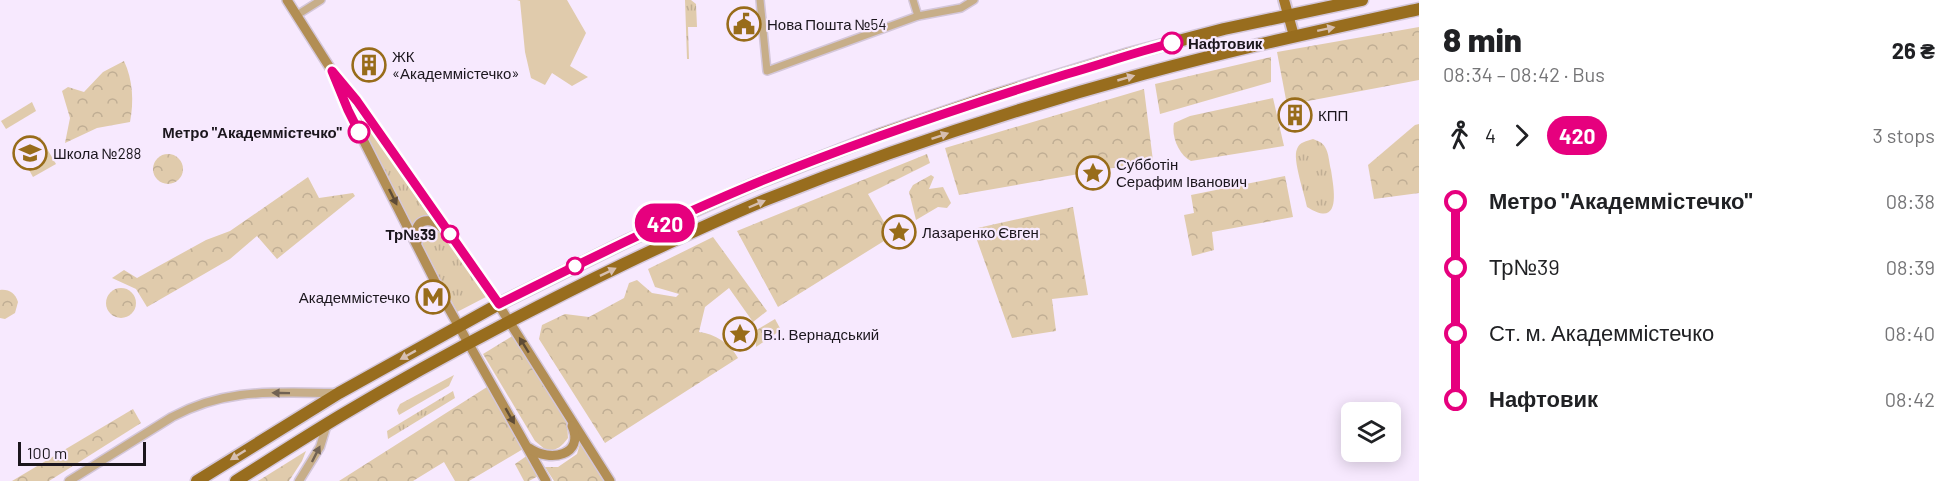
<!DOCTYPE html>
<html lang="en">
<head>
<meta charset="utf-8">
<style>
	:root { --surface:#fff; --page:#f2f2f2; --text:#202124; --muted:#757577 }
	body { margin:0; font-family:Barlow,sans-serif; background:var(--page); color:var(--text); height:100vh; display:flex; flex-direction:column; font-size:22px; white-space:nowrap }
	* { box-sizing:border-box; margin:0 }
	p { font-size:20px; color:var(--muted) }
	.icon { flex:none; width:33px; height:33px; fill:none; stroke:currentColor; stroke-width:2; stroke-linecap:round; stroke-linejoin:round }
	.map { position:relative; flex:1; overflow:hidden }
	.details { display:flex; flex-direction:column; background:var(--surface); width:540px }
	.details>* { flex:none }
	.badge { padding:0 12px; border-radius:20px; font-size:21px; line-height:39px }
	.controls { position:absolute; left:1341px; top:402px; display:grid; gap:12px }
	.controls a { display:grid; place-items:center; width:60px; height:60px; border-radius:9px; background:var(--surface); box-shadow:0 3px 15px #0003; font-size:30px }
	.scale { position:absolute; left:18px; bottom:15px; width:128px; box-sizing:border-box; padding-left:6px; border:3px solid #1b161d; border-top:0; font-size:16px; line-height:21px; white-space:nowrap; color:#1b161d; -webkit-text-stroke:4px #f7e9fe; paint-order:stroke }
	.map>.badge { position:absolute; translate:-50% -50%; box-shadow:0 0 0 3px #fff }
	.legs { display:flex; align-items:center; gap:9px; height:66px; padding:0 24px; font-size:20px }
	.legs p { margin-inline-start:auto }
	.summary { display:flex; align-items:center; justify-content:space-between; height:102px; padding:0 24px }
	h1 { font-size:33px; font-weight:800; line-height:45px }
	ul { padding:0 24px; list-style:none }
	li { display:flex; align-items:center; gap:21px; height:66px; font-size:22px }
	li i { display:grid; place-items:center; width:9px; height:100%; margin:0 8px; background:currentColor }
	li i::after { content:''; width:15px; height:15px; margin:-8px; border:4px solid; border-radius:50%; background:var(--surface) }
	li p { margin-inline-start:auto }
	li:first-child i { background:linear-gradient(#0000 50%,currentColor 0) }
	li:last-child i { background:linear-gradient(currentColor 50%,#0000 0) }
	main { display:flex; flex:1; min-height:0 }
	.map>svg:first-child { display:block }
	.grass { fill:url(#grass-tufts) }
	.forest { fill:url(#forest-crowns) }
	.garden { fill:#e0cbac }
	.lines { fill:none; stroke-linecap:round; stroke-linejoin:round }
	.minor-casing { stroke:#d4c7da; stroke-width:10 }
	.tertiary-casing { stroke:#d4c7da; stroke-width:11 }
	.secondary-casing { stroke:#d4c7da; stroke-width:12 }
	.primary-casing { stroke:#d4c7da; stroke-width:14 }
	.trunk-casing { stroke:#d4c7da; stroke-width:15 }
	.minor { stroke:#c7ae89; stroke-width:7 }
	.tertiary { stroke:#c7ae89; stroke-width:8 }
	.secondary { stroke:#b28e54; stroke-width:9 }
	.primary { stroke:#a37626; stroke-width:10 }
	.trunk { stroke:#986d1e; stroke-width:12 }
	.oneway { fill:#d6beb0 }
	.oneway2 { fill:#5f4c36 }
	.oneway3 { fill:#716253 }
	.line-1-casing { stroke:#fff; stroke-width:14 }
	.line-1 { stroke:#e6007e; stroke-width:9 }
	.stop-1-dot { fill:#fff; stroke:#e6007e; stroke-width:3 }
	.labels { text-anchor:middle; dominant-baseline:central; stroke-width:4.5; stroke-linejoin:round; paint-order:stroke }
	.poi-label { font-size:15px; fill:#1b161d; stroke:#f7e9fe; text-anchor:start }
	.stop-label { font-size:15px; font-weight:bold; fill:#1b161d; stroke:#f7e9fe; text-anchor:end }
</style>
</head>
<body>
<main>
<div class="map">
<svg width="1419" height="481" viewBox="0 0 1419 481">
	<defs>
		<pattern id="grass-tufts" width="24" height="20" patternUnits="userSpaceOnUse" patternTransform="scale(1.5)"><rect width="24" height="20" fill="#e0cbac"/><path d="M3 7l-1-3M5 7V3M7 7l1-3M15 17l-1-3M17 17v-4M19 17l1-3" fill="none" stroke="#c0ae94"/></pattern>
		<pattern id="forest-crowns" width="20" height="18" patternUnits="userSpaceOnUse" patternTransform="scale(1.5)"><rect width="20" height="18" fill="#e0cbac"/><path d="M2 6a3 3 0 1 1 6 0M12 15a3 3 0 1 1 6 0" fill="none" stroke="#c0ae94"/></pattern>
	</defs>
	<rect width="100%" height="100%" fill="#f7e9fe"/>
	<g class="grass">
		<polygon points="685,0 691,0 696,4 697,27 688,27 689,59 687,59"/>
		<path d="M359,117L365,121L429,216C422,216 416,218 413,226L359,123Z"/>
		<path d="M1313,139C1318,141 1322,142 1325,147C1329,153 1329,163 1331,170C1334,190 1342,229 1307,207C1305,195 1292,159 1297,149C1299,142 1307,141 1313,139Z"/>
		<path d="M431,228L436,229L443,234L486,297L457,312L423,246C421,236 421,232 431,228Z"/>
		<polygon points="454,375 449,386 399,415 397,410 400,404"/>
		<polygon points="453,391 455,398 388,439 387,431"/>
	</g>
	<g class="forest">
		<polygon points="1419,27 1419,80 1287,105 1277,52"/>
		<polygon points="1271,57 1271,82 1160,114 1155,84"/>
		<path d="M124,61C133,80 134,102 130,122L97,128L65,143L70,118L62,91L68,87L84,92L103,72Z"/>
		<polygon points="1144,89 1153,161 959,195 945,148"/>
		<path d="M1273,98L1284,146L1191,161C1179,155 1171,136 1174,123L1190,116Z"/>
		<polygon points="1419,124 1419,193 1374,199 1368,165 1415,125"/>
		<polygon points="927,154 930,163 868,194 892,236 778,307 737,231"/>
		<circle cx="168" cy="169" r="15"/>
		<polygon points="931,175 934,177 929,189 943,187 951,203 947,208 938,207 916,220 909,192 913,185"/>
		<polygon points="1285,176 1293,217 1212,232 1214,250 1192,256 1184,215 1194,213 1191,195"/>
		<polygon points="308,177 319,198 353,193 355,196 277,259 257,236 230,259 147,307 136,289 112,278 124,270 137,278 206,240 230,231"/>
		<polygon points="1073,207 1088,295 1052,299 1056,331 1012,338 973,229"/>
		<path d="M713,237L767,311L753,322L729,288L705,307L699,332C715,334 730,343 738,358L605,443L539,339L542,325L565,314L589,317L624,298L629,283L637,280L652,293L676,297L679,294L655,287L648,269Z"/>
		<circle cx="121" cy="303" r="15"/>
		<path d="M0,290C9,289 15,293 18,302L15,313L5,319L0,318Z"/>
		<polygon points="775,319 781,330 756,347 755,331"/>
		<path d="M514,335L567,421L568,438C562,446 558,450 547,451L535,441L483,354Z"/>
		<polygon points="487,387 523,449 469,481 455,481 444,462 413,481 339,481"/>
		<polygon points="133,409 141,423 49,481 12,481"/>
		<polygon points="581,440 606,481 554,481 545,467 558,467 577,454"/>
		<polygon points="306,451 302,461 289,481 258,481"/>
		<polygon points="528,455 540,475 529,481 524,481 515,464"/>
	</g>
	<g class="garden">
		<polygon points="517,0 567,0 586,33 570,66 588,77 572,86 552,73 545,85 531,78 525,52 520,1"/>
		<polygon points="32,102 36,111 6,129 1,121"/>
		<polygon points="40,137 56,164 33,177 18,150"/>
	</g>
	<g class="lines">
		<defs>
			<g id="minor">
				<polyline points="760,0 767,71 918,16 961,8 974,0"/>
				<polyline points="913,0 918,16"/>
				<polyline points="297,15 321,0"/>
			</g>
			<g id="tertiary">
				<path d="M69,481L172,417C228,387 275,393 336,393"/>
				<polyline points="299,481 320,447 327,424"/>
			</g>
			<g id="secondary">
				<polyline points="287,0 332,71 357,101 488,288 610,481"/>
				<polyline points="335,79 348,110 448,307 546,481"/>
				<path d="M417,242C417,238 416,234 416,231C419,217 434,219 441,227"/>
				<path d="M529,448C550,463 585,455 572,426"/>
			</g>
			<polyline id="primary" points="1284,0 1294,36"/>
			<g id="trunk">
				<polyline points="197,481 339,393 499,304 629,240 754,184 879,135 990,97 1129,54 1224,29 1362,0"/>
				<path d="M236,481C271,459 305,437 340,416C432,361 527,311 624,264C670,242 717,220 765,200C888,151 1015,109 1143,74C1234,49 1327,29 1419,9"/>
			</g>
		</defs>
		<use href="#minor" class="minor-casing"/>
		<use href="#tertiary" class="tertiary-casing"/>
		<use href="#secondary" class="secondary-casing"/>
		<use href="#primary" class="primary-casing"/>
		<use href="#trunk" class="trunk-casing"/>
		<use href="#minor" class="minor"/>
		<use href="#tertiary" class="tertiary"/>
		<use href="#secondary" class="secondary"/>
		<use href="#primary" class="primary"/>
		<use href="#trunk" class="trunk"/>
	</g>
	<defs><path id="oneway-solid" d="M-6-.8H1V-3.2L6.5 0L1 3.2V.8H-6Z" transform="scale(1.5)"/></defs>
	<g class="oneway">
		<use href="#oneway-solid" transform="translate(1326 29) rotate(-12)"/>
		<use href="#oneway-solid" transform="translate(1126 78) rotate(-16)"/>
		<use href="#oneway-solid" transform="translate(940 136) rotate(-19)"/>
		<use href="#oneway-solid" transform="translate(757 204) rotate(-23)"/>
		<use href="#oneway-solid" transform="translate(608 272) rotate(-26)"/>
		<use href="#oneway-solid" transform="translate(408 355) rotate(151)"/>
		<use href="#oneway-solid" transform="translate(238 455) rotate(148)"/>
	</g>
	<g class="oneway2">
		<use href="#oneway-solid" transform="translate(393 197) rotate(64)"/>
		<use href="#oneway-solid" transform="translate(524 345) rotate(-122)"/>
		<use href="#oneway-solid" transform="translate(510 416) rotate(60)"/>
	</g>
	<g class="oneway3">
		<use href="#oneway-solid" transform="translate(281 393) rotate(-179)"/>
		<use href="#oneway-solid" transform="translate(316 454) rotate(-63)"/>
	</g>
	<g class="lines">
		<defs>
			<path id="line-1" d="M359,132L348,110L332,71L357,101L499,304C583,262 667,220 754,184C856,142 961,107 1067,74C1102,64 1136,52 1172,43"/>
		</defs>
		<use href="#line-1" class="line-1-casing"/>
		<use href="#line-1" class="line-1"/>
	</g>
	<defs>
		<symbol id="civic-ring" viewBox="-11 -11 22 22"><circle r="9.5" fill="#f7e9fe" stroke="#986c1a" stroke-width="1.5"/><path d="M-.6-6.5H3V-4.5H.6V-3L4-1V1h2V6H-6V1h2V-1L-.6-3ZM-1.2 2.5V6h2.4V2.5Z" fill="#986c1a"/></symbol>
		<symbol id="building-ring" viewBox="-11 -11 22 22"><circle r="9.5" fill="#f7e9fe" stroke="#986c1a" stroke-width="1.5"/><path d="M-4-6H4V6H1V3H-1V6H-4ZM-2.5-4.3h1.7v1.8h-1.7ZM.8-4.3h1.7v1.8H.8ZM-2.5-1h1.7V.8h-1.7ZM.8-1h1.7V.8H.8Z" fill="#986c1a"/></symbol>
		<symbol id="school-ring" viewBox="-11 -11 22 22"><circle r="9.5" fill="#f7e9fe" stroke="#986c1a" stroke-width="1.5"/><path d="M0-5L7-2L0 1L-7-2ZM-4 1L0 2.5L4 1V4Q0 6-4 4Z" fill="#986c1a"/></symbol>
		<symbol id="sight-ring" viewBox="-11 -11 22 22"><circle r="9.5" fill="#f7e9fe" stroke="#986c1a" stroke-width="1.5"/><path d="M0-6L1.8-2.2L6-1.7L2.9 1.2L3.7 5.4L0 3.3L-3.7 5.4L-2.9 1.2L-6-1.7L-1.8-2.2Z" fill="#986c1a"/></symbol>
		<symbol id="metro-ring" viewBox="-11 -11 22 22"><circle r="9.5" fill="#f7e9fe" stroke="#986c1a" stroke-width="1.5"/><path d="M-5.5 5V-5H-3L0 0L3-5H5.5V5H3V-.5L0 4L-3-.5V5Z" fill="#986c1a"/></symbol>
	</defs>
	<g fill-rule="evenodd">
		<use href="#civic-ring" x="725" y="5" width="38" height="38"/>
		<use href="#building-ring" x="350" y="46" width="38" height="38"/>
		<use href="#building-ring" x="1276" y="96" width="38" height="38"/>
		<use href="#school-ring" x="11" y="134" width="38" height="38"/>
		<use href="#sight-ring" x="1074" y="154" width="38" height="38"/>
		<use href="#sight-ring" x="880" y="213" width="38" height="38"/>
		<use href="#metro-ring" x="414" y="278" width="38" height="38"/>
		<use href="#sight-ring" x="721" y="315" width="38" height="38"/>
	</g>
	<g class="stop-1-dot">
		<circle cx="1172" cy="43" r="10"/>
		<circle cx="359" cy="132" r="10"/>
		<circle cx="450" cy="234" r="8"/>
		<circle cx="575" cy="266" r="8"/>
	</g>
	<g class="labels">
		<g class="poi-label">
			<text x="767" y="24">Нова Пошта №54</text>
			<text x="392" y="56">ЖК<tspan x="392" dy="17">«Академмістечко»</tspan></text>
			<text x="1318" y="115">КПП</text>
			<text x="53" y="153">Школа №288</text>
			<text x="1116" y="164">Субботін<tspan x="1116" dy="17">Серафим Іванович</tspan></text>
			<text x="922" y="232">Лазаренко Євген</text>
			<text x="410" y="297" text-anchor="end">Академмістечко</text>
			<text x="763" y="334">В.І. Вернадський</text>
		</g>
		<g class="stop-label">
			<text x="1188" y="43" text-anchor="start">Нафтовик</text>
			<text x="342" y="132">Метро "Академмістечко"</text>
			<text x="436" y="234">Тр№39</text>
		</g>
	</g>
</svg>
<div class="controls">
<a><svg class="icon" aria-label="layers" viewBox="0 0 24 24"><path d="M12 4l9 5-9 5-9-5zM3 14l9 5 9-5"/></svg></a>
</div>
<div class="scale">100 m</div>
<b class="badge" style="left:665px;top:223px;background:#e6007e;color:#fff">420</b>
</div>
<section class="details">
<div class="summary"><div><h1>8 min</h1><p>08:34 – 08:42 · Bus</p></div><b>26 ₴</b></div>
<div class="legs"><svg class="icon" aria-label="walk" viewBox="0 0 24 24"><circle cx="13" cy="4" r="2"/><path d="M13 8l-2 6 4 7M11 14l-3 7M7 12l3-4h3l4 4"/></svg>4<svg class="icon" aria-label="forward" viewBox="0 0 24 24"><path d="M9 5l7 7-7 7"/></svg><b class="badge" style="background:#e6007e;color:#fff">420</b><p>3 stops</p></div>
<ul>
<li><i style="color:#e6007e"></i><b>Метро &quot;Академмістечко&quot;</b><p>08:38</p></li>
<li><i style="color:#e6007e"></i><span>Тр№39</span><p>08:39</p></li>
<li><i style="color:#e6007e"></i><span>Ст. м. Академмістечко</span><p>08:40</p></li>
<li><i style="color:#e6007e"></i><b>Нафтовик</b><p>08:42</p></li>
</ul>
</section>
</main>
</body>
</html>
